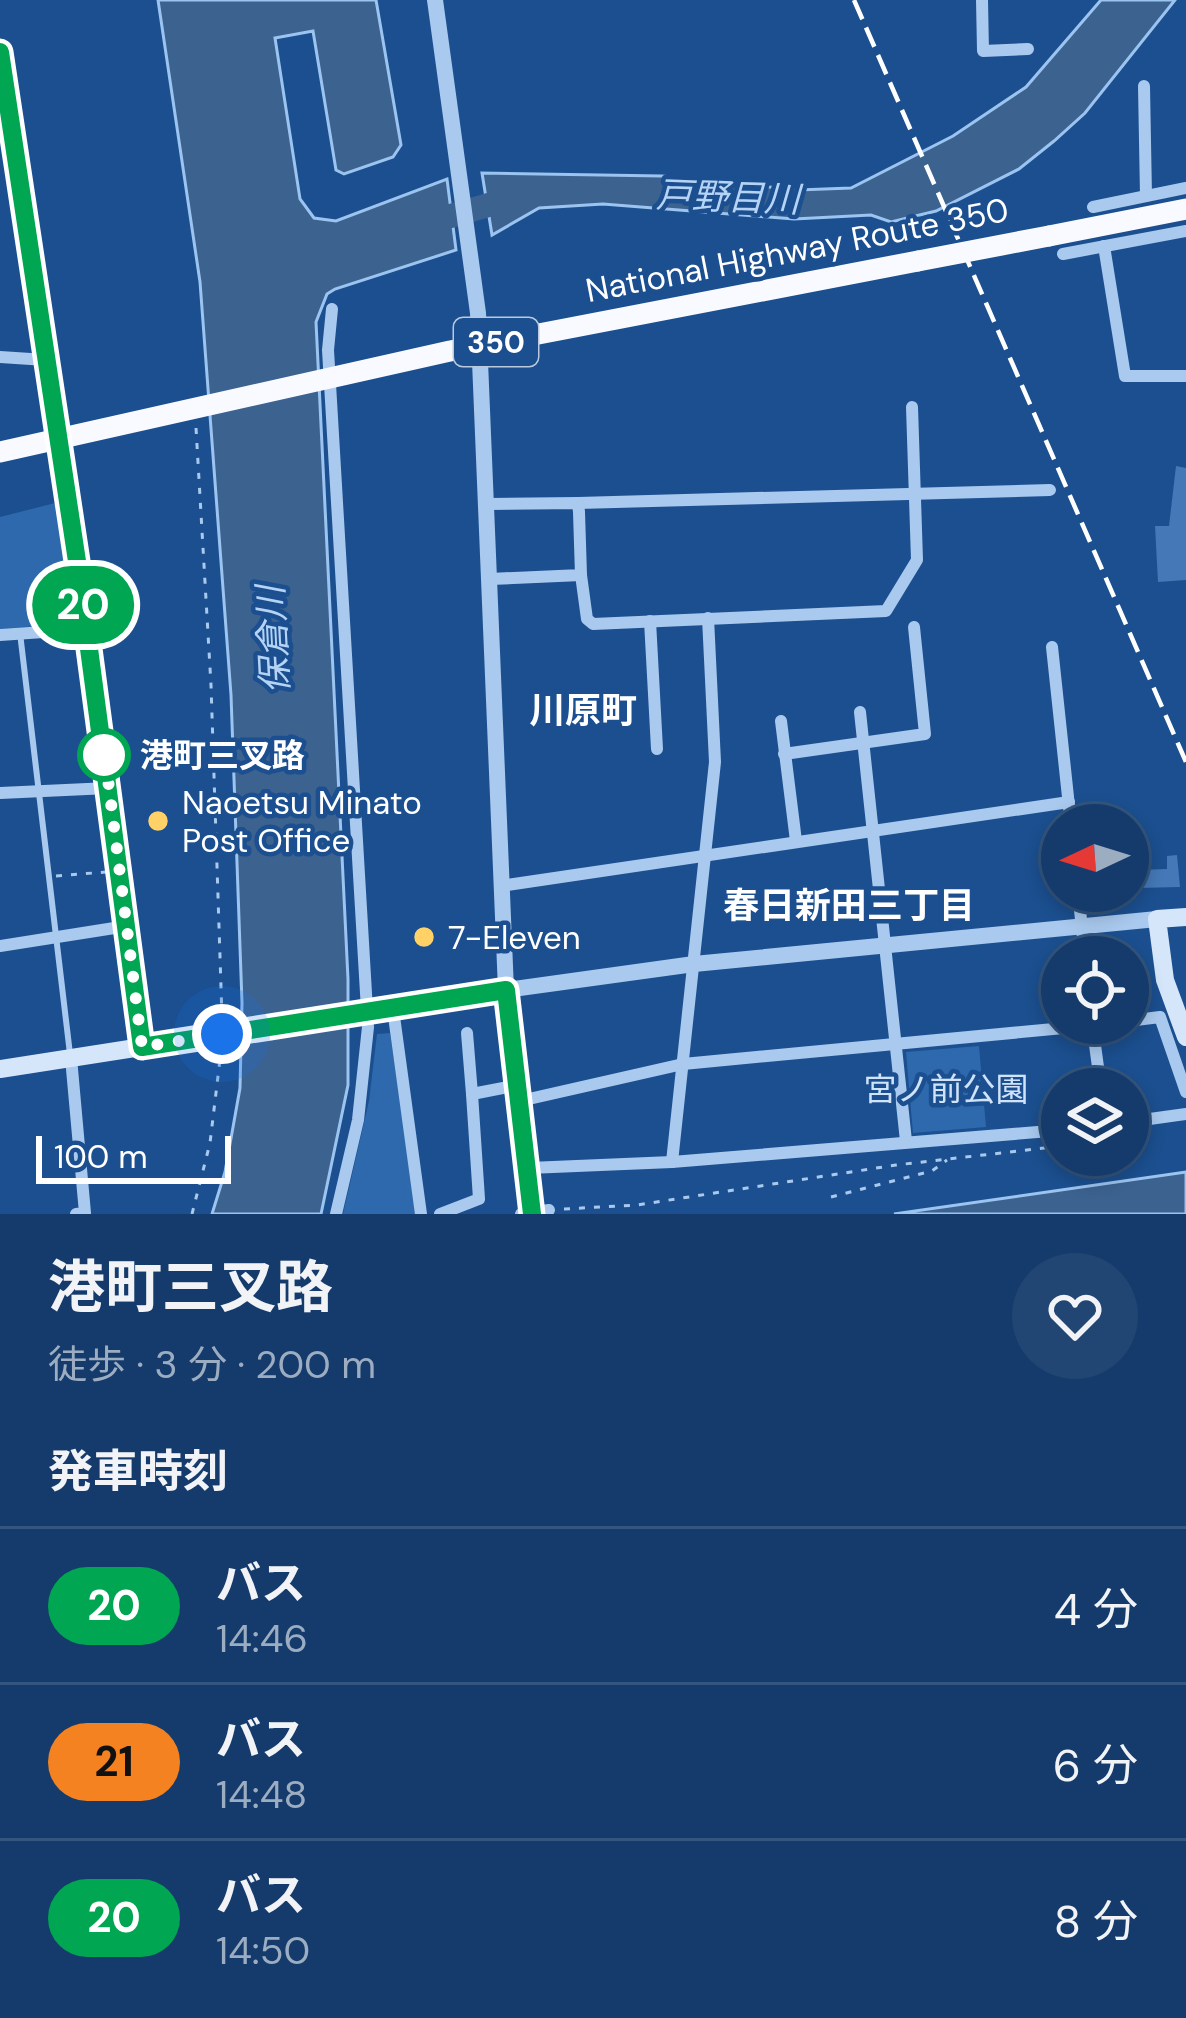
<!DOCTYPE html>
<html lang="ja">
<head>
<meta charset="utf-8">
<style>
	:root { --surface:#143b6b; --page:#214673; --text:#f1f3f6; --muted:#9dadc1; --line:#33557e }
	body { margin:0; font-family:"DM Sans","Noto Sans JP",sans-serif; background:var(--page); color:var(--text); height:100vh; display:flex; flex-direction:column; font-size:45px; white-space:nowrap }
	* { box-sizing:border-box; margin:0 }
	p { font-size:39px; color:var(--muted) }
	.icon { flex:none; width:66px; height:66px; fill:none; stroke:currentColor; stroke-width:2; stroke-linecap:round; stroke-linejoin:round }
	.map { position:relative; height:1214px; overflow:hidden }
	.panel { display:flex; flex-direction:column; background:var(--surface); flex:1 }
	.panel>* { flex:none }
	.badge { padding:0 24px; border-radius:39px; font-size:42px; line-height:78px }
	.needle { width:78px; rotate:266deg }
	.tools { position:absolute; left:1041px; top:804px; display:grid; gap:24px }
	.tools a { display:grid; place-items:center; width:108px; height:108px; border-radius:50%; background:var(--surface); box-shadow:0 6px 18px #0003,0 0 0 3px var(--line); font-size:60px }
	.scale { position:absolute; left:36px; bottom:30px; width:195px; box-sizing:border-box; padding-left:12px; border:6px solid #fff; border-top:0; font-size:33px; line-height:42px; white-space:nowrap; color:#fff; -webkit-text-stroke:9px #1b4f8f; paint-order:stroke }
	.you { position:absolute; width:60px; height:60px; margin:-30px; border:9px solid #fff; border-radius:50%; background:#1a73e8; box-shadow:0 0 0 18px #1a73e833 }
	.map>.badge { position:absolute; translate:-50% -50%; box-shadow:0 0 0 6px #fff }
	h2 { padding:0 48px; font-size:45px; line-height:108px }
	.round { display:grid; place-items:center; flex:none; width:126px; height:126px; border-radius:63px; background:var(--page) }
	.headline { display:flex; align-items:center; justify-content:space-between; height:204px; padding:0 48px }
	h1 { font-size:57px; font-weight:700; line-height:90px }
	ul { padding:0; list-style:none }
	li { display:flex; align-items:center; gap:36px; height:156px; padding:0 48px; border-top:3px solid var(--line) }
	li div { flex:1 }
	li b { display:block; font-size:45px }
	li em { font-style:normal }
	li .badge { min-width:132px; font-weight:700; text-align:center }
	.map>svg:first-child { display:block }
	.green { fill:#2e69ad }
	.water { fill:#3c6290; stroke:#9cc4f0; stroke-width:3 }
	.lines { fill:none; stroke-linecap:round; stroke-linejoin:round }
	.river { stroke:#3c6290; stroke-width:24 }
	.building { fill:#4478b7 }
	.path { stroke:#a9c9ee; stroke-width:3; stroke-dasharray:6 9; stroke-linecap:butt }
	.service { stroke:#a9c9ee; stroke-width:6 }
	.minor { stroke:#a9c9ee; stroke-width:12 }
	.tertiary { stroke:#a9c9ee; stroke-width:16 }
	.secondary { stroke:#d6e6fa; stroke-width:18 }
	.trunk { stroke:#f8faff; stroke-width:21 }
	.rail { stroke:#fff; stroke-width:4.5; stroke-dasharray:21 9; stroke-linecap:butt }
	.trunk-bridge { stroke:#f8faff; stroke-width:21 }
	.line-casing { stroke:#fff; stroke-width:27 }
	.line { stroke:#00a651; stroke-width:18 }
	.walk { stroke:#fff; stroke-width:12; stroke-dasharray:0 21.6 }
	.stop-dot { fill:#fff; stroke:#00a651; stroke-width:6 }
	.poi-dot { fill:#ffd166; stroke:#1b4f8f; stroke-width:4.5 }
	.labels { text-anchor:middle; dominant-baseline:central; stroke-width:9; stroke-linejoin:round; paint-order:stroke }
	.shield { fill:#1b4f8f; stroke:#bbcadd; stroke-width:3 }
	.shield-label { font-size:30px; font-weight:bold; fill:#fff }
	.street-label { font-size:33px; fill:#fff; stroke:#1b4f8f }
	.stop-label { font-size:33px; font-weight:bold; fill:#fff; stroke:#1b4f8f; text-anchor:start }
	.poi-label { font-size:33px; fill:#fff; stroke:#1b4f8f; text-anchor:start }
	.park-label { font-size:33px; fill:#cfe3fa; stroke:#1b4f8f }
	.water-label { font-size:36px; font-style:italic; fill:#b5d3f5; stroke:#1b4f8f }
	.neighbourhood-label { font-size:36px; font-weight:bold; fill:#fff; stroke:#1b4f8f }
</style>
</head>
<body>
<div class="map">
<svg width="1186" height="1214" viewBox="0 0 1186 1214">
	<rect width="100%" height="100%" fill="#1b4f8f"/>
	<g class="green">
		<polygon points="59,502 77,623 0,629 0,517"/>
		<polygon points="390,1033 417,1214 343,1214 369,1101 377,1034"/>
		<polygon points="979,1046 986,1127 913,1133 906,1052"/>
	</g>
	<g class="water">
		<polygon points="158,0 376,0 401,145 393,157 344,174 336,170 313,31 275,38 300,199 314,218 336,221 447,179 456,250 335,289 327,294 316,322 348,979 348,1085 321,1214 212,1214 225,1172 240,1088 242,1003 231,695 200,282"/>
		<polygon points="1101,0 1175,0 1085,113 1054,141 1019,169 936,211 891,222 871,215 794,219 603,204 539,208 492,235 482,173 662,176 798,190 851,188 953,136 1026,87"/>
		<polygon points="1186,1172 1186,1214 894,1214"/>
	</g>
	<g class="lines">
		<polyline class="river" points="423,224 516,197"/>
	</g>
	<g class="building">
		<polygon points="1176,466 1186,468 1186,580 1158,582 1155,526 1169,526"/>
		<polygon points="1177,855 1180,887 1138,888 1137,870 1167,869 1167,856"/>
	</g>
	<g class="lines">
		<g class="path">
			<polyline points="196,428 211,685 222,1017"/>
			<polyline points="56,876 106,872"/>
			<polyline points="831,1197 932,1171 947,1160"/>
			<polyline points="564,1209 637,1205 896,1165 1062,1146"/>
			<polyline points="192,1214 210,1143 221,1051"/>
		</g>
		<polyline class="service" points="20,633 70,1054"/>
		<g class="minor">
			<polyline points="982,0 983,51 1028,49"/>
			<polyline points="1144,86 1146,196"/>
			<polyline points="1093,207 1186,188"/>
			<polyline points="1104,246 1125,376 1186,376"/>
			<polyline points="1063,254 1186,231"/>
			<polyline points="332,309 328,350 368,1027 358,1120 336,1214"/>
			<polyline points="0,357 46,360"/>
			<polyline points="578,503 1050,490"/>
			<polyline points="487,504 578,503 579,512 581,575 490,579"/>
			<polyline points="581,575 587,619 593,624 886,611 917,560 912,407"/>
			<polyline points="650,621 657,749"/>
			<polyline points="0,635 87,629"/>
			<polyline points="1052,647 1071,825"/>
			<polyline points="860,712 906,1141"/>
			<polyline points="781,721 796,841"/>
			<polyline points="784,754 925,734 914,627"/>
			<polyline points="0,793 109,788"/>
			<polyline points="500,886 1069,802"/>
			<polyline points="1078,891 1085,957"/>
			<polyline points="0,946 127,926"/>
			<polyline points="393,1009 421,1214"/>
			<polyline points="1128,1021 1160,1017 1186,1092"/>
			<polyline points="1092,1023 1101,1089"/>
			<polyline points="467,1033 472,1094"/>
			<polyline points="71,1058 85,1213 76,1214"/>
			<polyline points="520,1101 683,1064 1117,1023"/>
			<polyline points="1128,1122 1186,1114"/>
			<polyline points="672,1162 715,762 708,618"/>
			<polyline points="529,1168 672,1162 1062,1130"/>
			<polyline points="440,1214 479,1199 472,1094 518,1085"/>
			<polyline points="521,1214 549,1210"/>
		</g>
		<polyline class="tertiary" points="435,0 478,313 506,990 694,964 1157,919"/>
		<g class="secondary">
			<polyline points="0,51 87,629 142,1047"/>
			<polyline points="1186,917 1157,919 1165,980 1186,1037"/>
			<polyline points="0,1069 506,990 532,1214"/>
		</g>
		<g class="trunk">
			<polyline points="1049,236 1186,209"/>
			<polyline points="0,452 450,351 918,261"/>
		</g>
		<polyline class="rail" points="854,0 1186,762"/>
		<polyline class="trunk-bridge" points="918,261 1049,236"/>
	</g>
	<g class="lines">
		<defs>
			<polyline id="line" points="0,52 80,581 142,1047 506,990 532,1214"/>
		</defs>
		<use href="#line" class="line-casing"/>
		<use href="#line" class="line"/>
		<polyline class="walk" points="104,755 104,748 142,1047 222,1034"/>
	</g>
	<circle class="stop-dot" cx="104" cy="755" r="24"/>
	<g class="poi-dot">
		<circle cx="158" cy="821" r="12"/>
		<circle cx="424" cy="937" r="12"/>
	</g>
	<g class="labels">
		<rect class="shield" x="454" y="318" width="84" height="48" rx="9"/>
		<g class="shield-label">
			<text x="496" y="342">350</text>
		</g>
		<g class="street-label">
			<text transform="translate(797 250) rotate(-11)">National Highway Route 350</text>
		</g>
		<g class="stop-label">
			<text x="140" y="755">港町三叉路</text>
		</g>
		<g class="poi-label">
			<text x="182" y="802">Naoetsu Minato<tspan x="182" dy="38">Post Office</tspan></text>
			<text x="448" y="937">7-Eleven</text>
		</g>
		<g class="park-label">
			<text x="946" y="1089">宮ノ前公園</text>
		</g>
		<g class="water-label">
			<text transform="translate(728 197) rotate(2)">戸野目川</text>
			<text transform="translate(273 640) rotate(-93)">保倉川</text>
		</g>
		<g class="neighbourhood-label">
			<text x="583" y="710">川原町</text>
			<text x="849" y="905">春日新田三丁目</text>
		</g>
	</g>
</svg>
<div class="tools">
<a><svg class="needle" viewBox="-14 -14 28 28"><path d="M0-13l5 13h-10z" fill="#e53935"/><path d="M0 13l5-13h-10z" fill="#9dadc1"/></svg></a>
<a><svg class="icon" aria-label="locate" viewBox="0 0 24 24"><circle cx="12" cy="12" r="6"/><path d="M12 2v4M12 18v4M2 12h4M18 12h4"/></svg></a>
<a><svg class="icon" aria-label="layers" viewBox="0 0 24 24"><path d="M12 4l9 5-9 5-9-5zM3 14l9 5 9-5"/></svg></a>
</div>
<div class="scale">100 m</div>
<div class="you" style="left:222px;top:1034px"></div>
<b class="badge" style="left:83px;top:605px;background:#00a651;color:#fff">20</b>
</div>
<section class="panel">
<div class="headline"><div><h1>港町三叉路</h1><p>徒歩 · 3 分 · 200 m</p></div><a class="round"><svg class="icon" aria-label="heart" viewBox="0 0 24 24"><path d="M12 20l-8-8c-3-5 5-10 8-4 3-6 11-1 8 4z"/></svg></a></div>
<h2>発車時刻</h2>
<ul>
<li><span class="badge" style="background:#00a651;color:#fff">20</span><div><b>バス</b><p>14:46</p></div><em>4 分</em></li>
<li><span class="badge" style="background:#f58220;color:#111">21</span><div><b>バス</b><p>14:48</p></div><em>6 分</em></li>
<li><span class="badge" style="background:#00a651;color:#fff">20</span><div><b>バス</b><p>14:50</p></div><em>8 分</em></li>
</ul>
</section>
</body>
</html>
